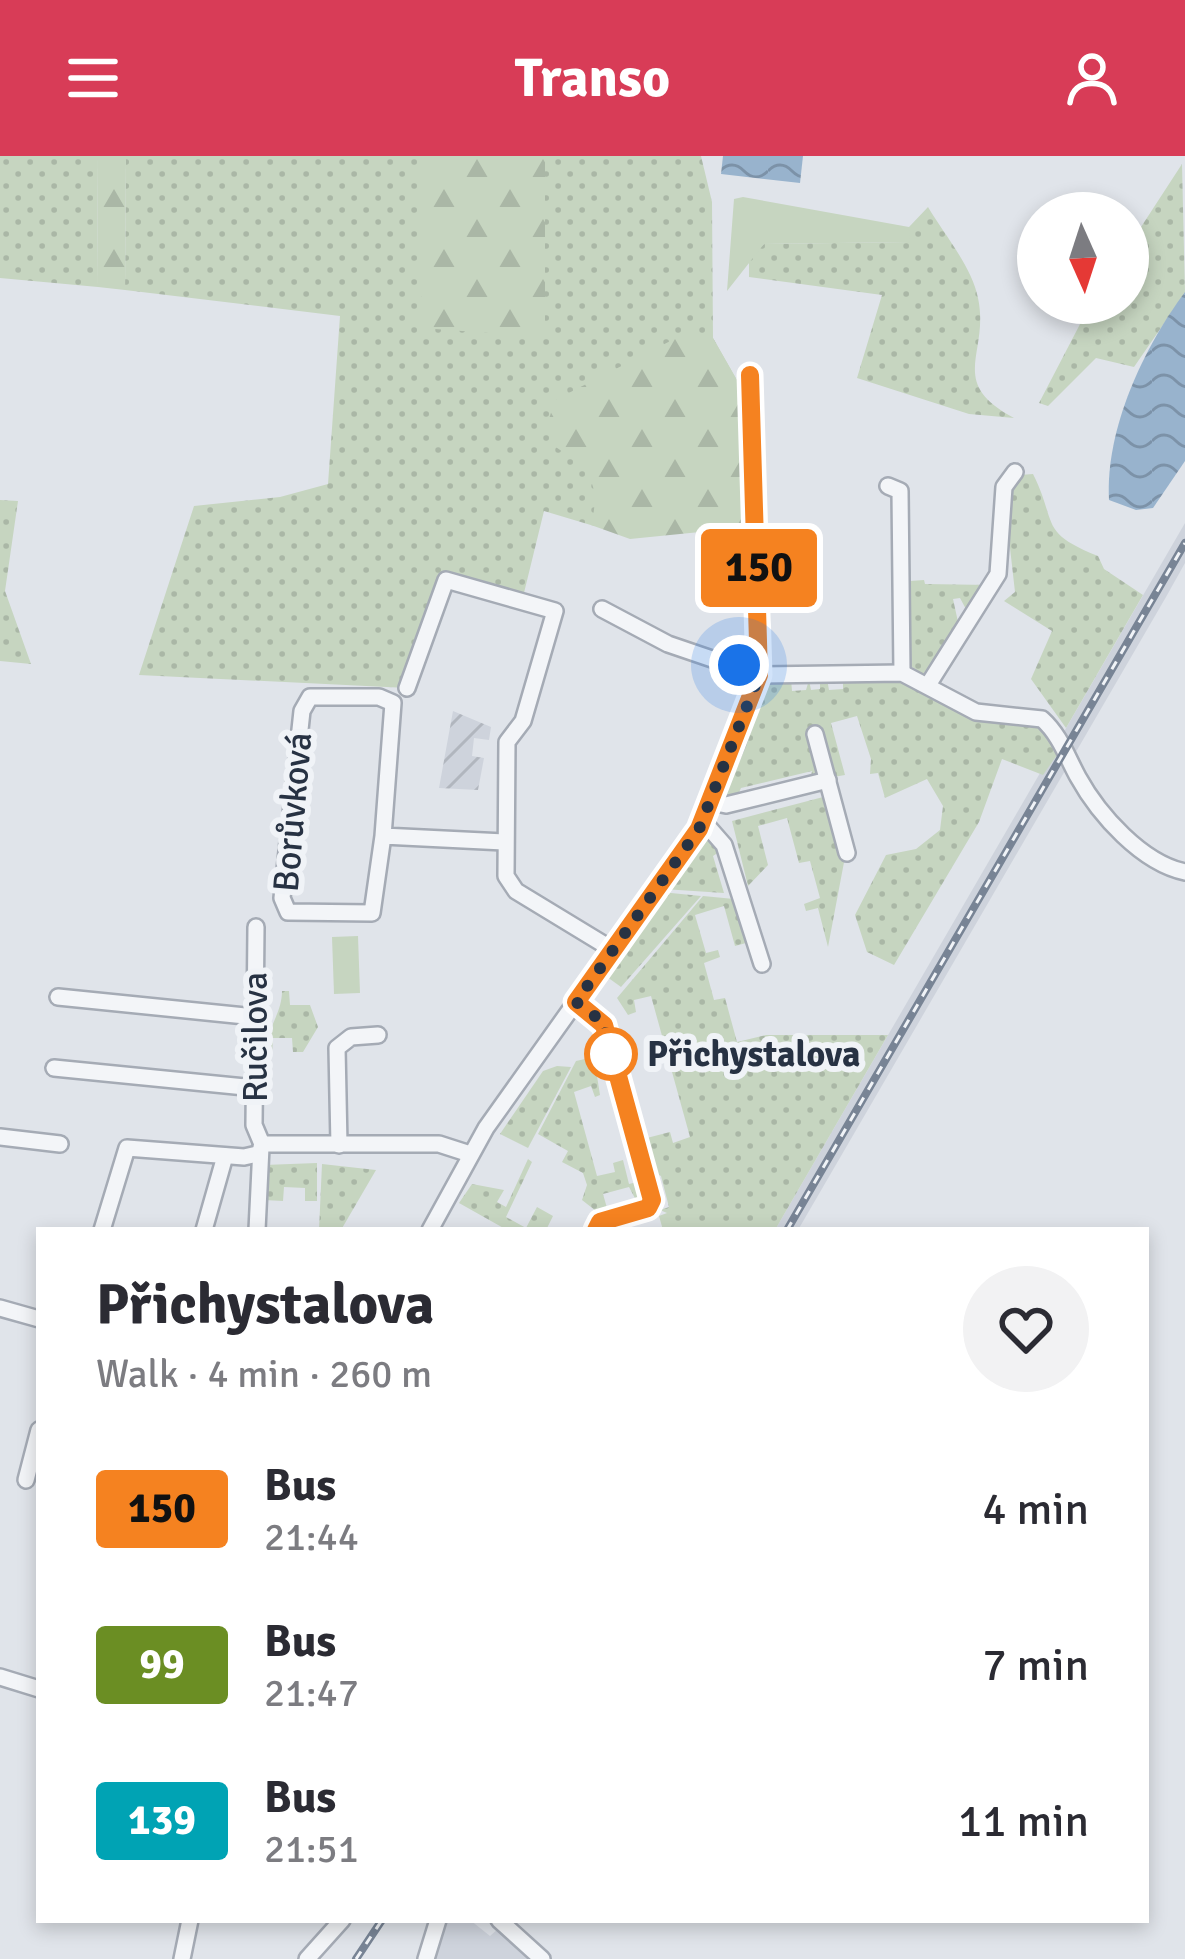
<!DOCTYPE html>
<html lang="en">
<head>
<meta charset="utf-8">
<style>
	:root { --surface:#fff; --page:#f2f2f3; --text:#2b2b33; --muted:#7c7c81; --accent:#d83c57 }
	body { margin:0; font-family:Signika,sans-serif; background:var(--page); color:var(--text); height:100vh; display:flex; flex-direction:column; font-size:45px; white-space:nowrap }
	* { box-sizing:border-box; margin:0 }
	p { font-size:39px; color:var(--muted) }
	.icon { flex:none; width:66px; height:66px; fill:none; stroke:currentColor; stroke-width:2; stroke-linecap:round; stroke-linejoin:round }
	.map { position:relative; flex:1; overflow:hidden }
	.panel { position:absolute; left:36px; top:1071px; width:1113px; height:696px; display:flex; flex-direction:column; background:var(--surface); border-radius:0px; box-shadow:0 6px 18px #0003 }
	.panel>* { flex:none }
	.badge { padding:0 24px; border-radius:9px; font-size:42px; line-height:78px }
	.needle { width:78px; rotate:177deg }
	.buttons { position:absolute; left:1017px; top:36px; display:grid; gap:24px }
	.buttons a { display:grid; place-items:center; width:132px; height:132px; border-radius:50%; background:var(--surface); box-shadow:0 6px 18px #0003; font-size:60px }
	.you { position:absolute; width:60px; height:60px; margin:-30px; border:9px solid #fff; border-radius:50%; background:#1a73e8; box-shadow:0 0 0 18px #1a73e833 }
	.map>.badge { position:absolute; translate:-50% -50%; box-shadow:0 0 0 6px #fff }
	.round { display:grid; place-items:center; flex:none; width:126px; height:126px; border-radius:63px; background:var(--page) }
	.headline { display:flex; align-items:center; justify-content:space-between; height:204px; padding:0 60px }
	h1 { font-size:57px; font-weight:800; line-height:90px }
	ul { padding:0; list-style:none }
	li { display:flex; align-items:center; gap:36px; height:156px; padding:0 60px }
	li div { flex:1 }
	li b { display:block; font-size:45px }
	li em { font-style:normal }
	li .badge { min-width:132px; font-weight:700; text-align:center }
	header { display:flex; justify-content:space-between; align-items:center; height:156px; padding:0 60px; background:var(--accent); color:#fff; font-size:54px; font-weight:800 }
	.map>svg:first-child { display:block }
	.built { fill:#ced3dc }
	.industrial { fill:url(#industrial-furrows) }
	.grass { fill:url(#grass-dots) }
	.forest { fill:url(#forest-firs) }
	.garden { fill:#c6d5c0 }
	.water { fill:url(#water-waves) }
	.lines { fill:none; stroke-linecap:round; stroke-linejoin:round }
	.street-casing { stroke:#a5abb5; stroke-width:20 }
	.street { stroke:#f3f5f8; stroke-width:15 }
	.rail-casing { stroke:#788495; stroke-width:8 }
	.rail { stroke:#f0f3f7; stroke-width:3; stroke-dasharray:9; stroke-linecap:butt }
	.line-casing { stroke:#fff; stroke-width:27 }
	.line { stroke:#f58220; stroke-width:18 }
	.walk { stroke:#273243; stroke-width:12; stroke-dasharray:0 21.6 }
	.stop-dot { fill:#fff; stroke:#f58220; stroke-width:6 }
	.labels { text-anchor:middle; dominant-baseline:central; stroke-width:12; stroke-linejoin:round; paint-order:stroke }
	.street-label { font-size:36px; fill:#273243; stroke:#f0f3f7 }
	.stop-label { font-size:36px; font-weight:bold; fill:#273243; stroke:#f0f3f7; text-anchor:start }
</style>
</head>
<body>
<header><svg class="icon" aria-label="menu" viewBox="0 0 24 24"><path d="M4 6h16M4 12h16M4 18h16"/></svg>Transo<svg class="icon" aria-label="person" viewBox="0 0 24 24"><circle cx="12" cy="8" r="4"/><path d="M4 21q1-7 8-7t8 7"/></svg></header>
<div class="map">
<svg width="1185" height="1803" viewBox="0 0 1185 1803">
	<defs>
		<pattern id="industrial-furrows" width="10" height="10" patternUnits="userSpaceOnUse" patternTransform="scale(3)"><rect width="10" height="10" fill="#ced3dc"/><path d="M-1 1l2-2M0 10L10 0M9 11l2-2" fill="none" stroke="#b1b6be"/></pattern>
		<pattern id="grass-dots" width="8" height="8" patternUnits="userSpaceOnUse" patternTransform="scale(3)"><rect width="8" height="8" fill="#c6d5c0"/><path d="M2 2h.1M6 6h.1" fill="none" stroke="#aab7a6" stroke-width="1.8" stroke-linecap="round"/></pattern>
		<pattern id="forest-firs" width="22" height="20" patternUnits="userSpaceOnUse" patternTransform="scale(3)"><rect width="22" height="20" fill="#c6d5c0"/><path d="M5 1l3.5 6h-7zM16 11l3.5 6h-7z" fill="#aab7a6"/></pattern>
		<pattern id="water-waves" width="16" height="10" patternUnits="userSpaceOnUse" patternTransform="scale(3)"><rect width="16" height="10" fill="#98b3cd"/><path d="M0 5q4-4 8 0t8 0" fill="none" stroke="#7c92a8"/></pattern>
	</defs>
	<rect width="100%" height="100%" fill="#e0e4ea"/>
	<g class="built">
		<polygon points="1185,367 1185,407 1166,441 798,1074 775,1074"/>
		<polygon points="447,1764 470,1764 490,1780 499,1772 531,1803 435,1803"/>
	</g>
	<polygon class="industrial" points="453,555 491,571 489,584 474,582 472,600 484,602 478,634 439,632"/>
	<g class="grass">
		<polygon points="0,0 97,0 98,131 0,122"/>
		<polygon points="126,0 701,0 712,46 713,182 746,240 594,370 544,355 522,445 446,424 407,532 139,519 194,350 280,341 328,328 340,160 125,134"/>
		<polygon points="1182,8 1185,137 1134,211 1096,202 1048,250 1039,247 1091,147 1128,147 1128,91"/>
		<path d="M928,51C944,78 972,111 978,142C990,198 946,226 1014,262L969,258L857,222L882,139L749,121V100L764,88L909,86V71Z"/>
		<path d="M1033,318C1058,368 1038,376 1098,400L1104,413L1143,439L1066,572L1031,523L1052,475L1004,445L1015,436L1005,348L1020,319Z"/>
		<polygon points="0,344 18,345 5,435 31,508 0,505"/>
		<polygon points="924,424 925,428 990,429 967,455 960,442 953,443 960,475 922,519 910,509 910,425"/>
		<polygon points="903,522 970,562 1040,568 1057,599 1043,619 1002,603 979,666 894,809 867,796 855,759 886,699 916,693 940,674 943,650 927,623 885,642 878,617 870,618 871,603 857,560 831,567 845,619 810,625 812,615 741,632 736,643 721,639 744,594 761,526 791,523 792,535 806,534 809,524 811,534 820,533 820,523 827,523 829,534 843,533 843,523"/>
		<polygon points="827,640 845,701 828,791 818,752 806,755 804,748 820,742 810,705 799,707 787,662 758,670 768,709 748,730 732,665"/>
		<polygon points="707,678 722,694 713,700 724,737 663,733"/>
		<polygon points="661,736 701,740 621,831 603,818"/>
		<polygon points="703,740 734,743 746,787 735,790 724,750 695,759 706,797 718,794 720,801 704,807 714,844 725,842 737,886 766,879 888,879 775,1074 663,1074 659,1060 667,1057 660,1054 669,1051 661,1020 650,1015 643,983 670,976 673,987 690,981 651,840 634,844 636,856 628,859 617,842"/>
		<path d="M282,835H289L290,849H310L318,871L303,896H293L292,882H273L272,898H265C265,874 282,859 282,835Z"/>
		<polygon points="594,901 600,939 595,941 591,930 574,936 597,1020 615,1016 613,1007 623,1004 629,1028 641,1025 647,1045 637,1046 629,1031 603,1038 607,1052 596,1055 582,1044 587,1029 583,1017 562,1006 568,995 538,978 576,905"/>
		<polygon points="557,910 571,911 528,992 500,978 543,915"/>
		<polygon points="528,1003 532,1006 506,1061 526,1072 537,1051 553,1060 546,1074 507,1074 459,1047 472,1028 504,1034 497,1046 506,1051"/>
		<polygon points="317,1007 317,1045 305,1045 305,1032 284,1031 283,1045 264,1044 264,1009"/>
		<polygon points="322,1008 376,1014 341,1074 319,1074"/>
	</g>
	<g class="forest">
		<polygon points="97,0 126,0 125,134 98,131"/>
		<polygon points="423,0 545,0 545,181 421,172"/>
		<path d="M684,178L713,182L746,240L750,371L630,383L591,369C602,325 588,313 553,289L549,263L555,244Z"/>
	</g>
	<g class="garden">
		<polygon points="743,41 909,71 910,86 764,88 727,135 734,43"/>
		<polygon points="358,780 360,837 334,838 332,781"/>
	</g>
	<g class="water">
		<polygon points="723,0 803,0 800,27 721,18"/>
		<path d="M1185,136V305L1153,352L1136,354L1109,344C1105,273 1144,191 1185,136Z"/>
	</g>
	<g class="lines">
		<defs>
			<g id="street">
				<polyline points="888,330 900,335 902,517"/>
				<polyline points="602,453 668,488 759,519"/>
				<path d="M759,519L902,517L976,556L1042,563C1060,579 1067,601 1078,621C1099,659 1142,707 1185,716"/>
				<polyline points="928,529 998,418 1004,331 1015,316"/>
				<polyline points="407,532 446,424 555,455 523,565 507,586 506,720 516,735 613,794"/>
				<polyline points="815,578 847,697"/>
				<polyline points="711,646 726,649 828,624"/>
				<polyline points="703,665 724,689 762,808"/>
				<polyline points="383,680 393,547 379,541 310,541 302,555 282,742 288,756 372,757 383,680 504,686"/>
				<polyline points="256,771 254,969 262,988"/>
				<polyline points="58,841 255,861"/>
				<polyline points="576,846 604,869 653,1044 648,1052 600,1067 596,1074"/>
				<polyline points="54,912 255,932"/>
				<polyline points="0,981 60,988"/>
				<polyline points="262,988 439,988 470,998"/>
				<polyline points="339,989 337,892 351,881 378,879"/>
				<polyline points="102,1074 127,992 244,1001 257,998"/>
				<polyline points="204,1074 225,1000"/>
				<polyline points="257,1074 261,991"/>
				<polyline points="430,1074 486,972 699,673 737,586 759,519 761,475 750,219"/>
				<polyline points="0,1152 39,1163"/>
				<polyline points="26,1324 39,1274"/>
				<polyline points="0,1521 39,1533"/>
				<polyline points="499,1764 542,1803"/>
				<polyline points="182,1803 190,1764"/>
				<polyline points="307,1803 342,1764"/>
				<polyline points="426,1803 438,1764"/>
			</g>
		</defs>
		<use href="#street" class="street-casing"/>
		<use href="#street" class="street"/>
		<defs>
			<g id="rail">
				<polyline points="787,1074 1185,387"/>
				<polyline points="356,1803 382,1764"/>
			</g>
		</defs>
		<use href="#rail" class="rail-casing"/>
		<use href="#rail" class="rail"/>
	</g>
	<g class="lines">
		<defs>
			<polyline id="line" points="596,1074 600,1066 648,1052 652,1044 604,869 576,846 699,673 759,519 750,219"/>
		</defs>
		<use href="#line" class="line-casing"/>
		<use href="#line" class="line"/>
		<polyline class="walk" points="611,898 603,866 576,846 699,673 759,519 739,509"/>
	</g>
	<circle class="stop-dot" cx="611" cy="898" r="24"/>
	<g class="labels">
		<g class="street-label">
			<text transform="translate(293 656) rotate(-85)">Borůvková</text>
			<text transform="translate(255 881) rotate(-90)">Ručilova</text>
		</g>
		<g class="stop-label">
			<text x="647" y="898">Přichystalova</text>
		</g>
	</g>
</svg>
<div class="buttons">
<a><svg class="needle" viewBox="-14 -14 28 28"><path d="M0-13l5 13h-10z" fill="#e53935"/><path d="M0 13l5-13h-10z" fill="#7c7c81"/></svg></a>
</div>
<div class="you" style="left:739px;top:509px"></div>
<b class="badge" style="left:759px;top:412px;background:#f58220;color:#111">150</b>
<section class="panel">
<div class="headline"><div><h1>Přichystalova</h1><p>Walk · 4 min · 260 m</p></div><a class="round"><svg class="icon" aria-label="heart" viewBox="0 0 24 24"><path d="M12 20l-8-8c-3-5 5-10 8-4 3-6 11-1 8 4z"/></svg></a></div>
<ul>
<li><span class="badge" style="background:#f58220;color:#111">150</span><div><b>Bus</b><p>21:44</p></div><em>4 min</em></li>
<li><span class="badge" style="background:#6b8e23;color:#fff">99</span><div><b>Bus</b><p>21:47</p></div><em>7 min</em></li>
<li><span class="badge" style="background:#00a3b4;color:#fff">139</span><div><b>Bus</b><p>21:51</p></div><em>11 min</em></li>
</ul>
</section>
</div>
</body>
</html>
